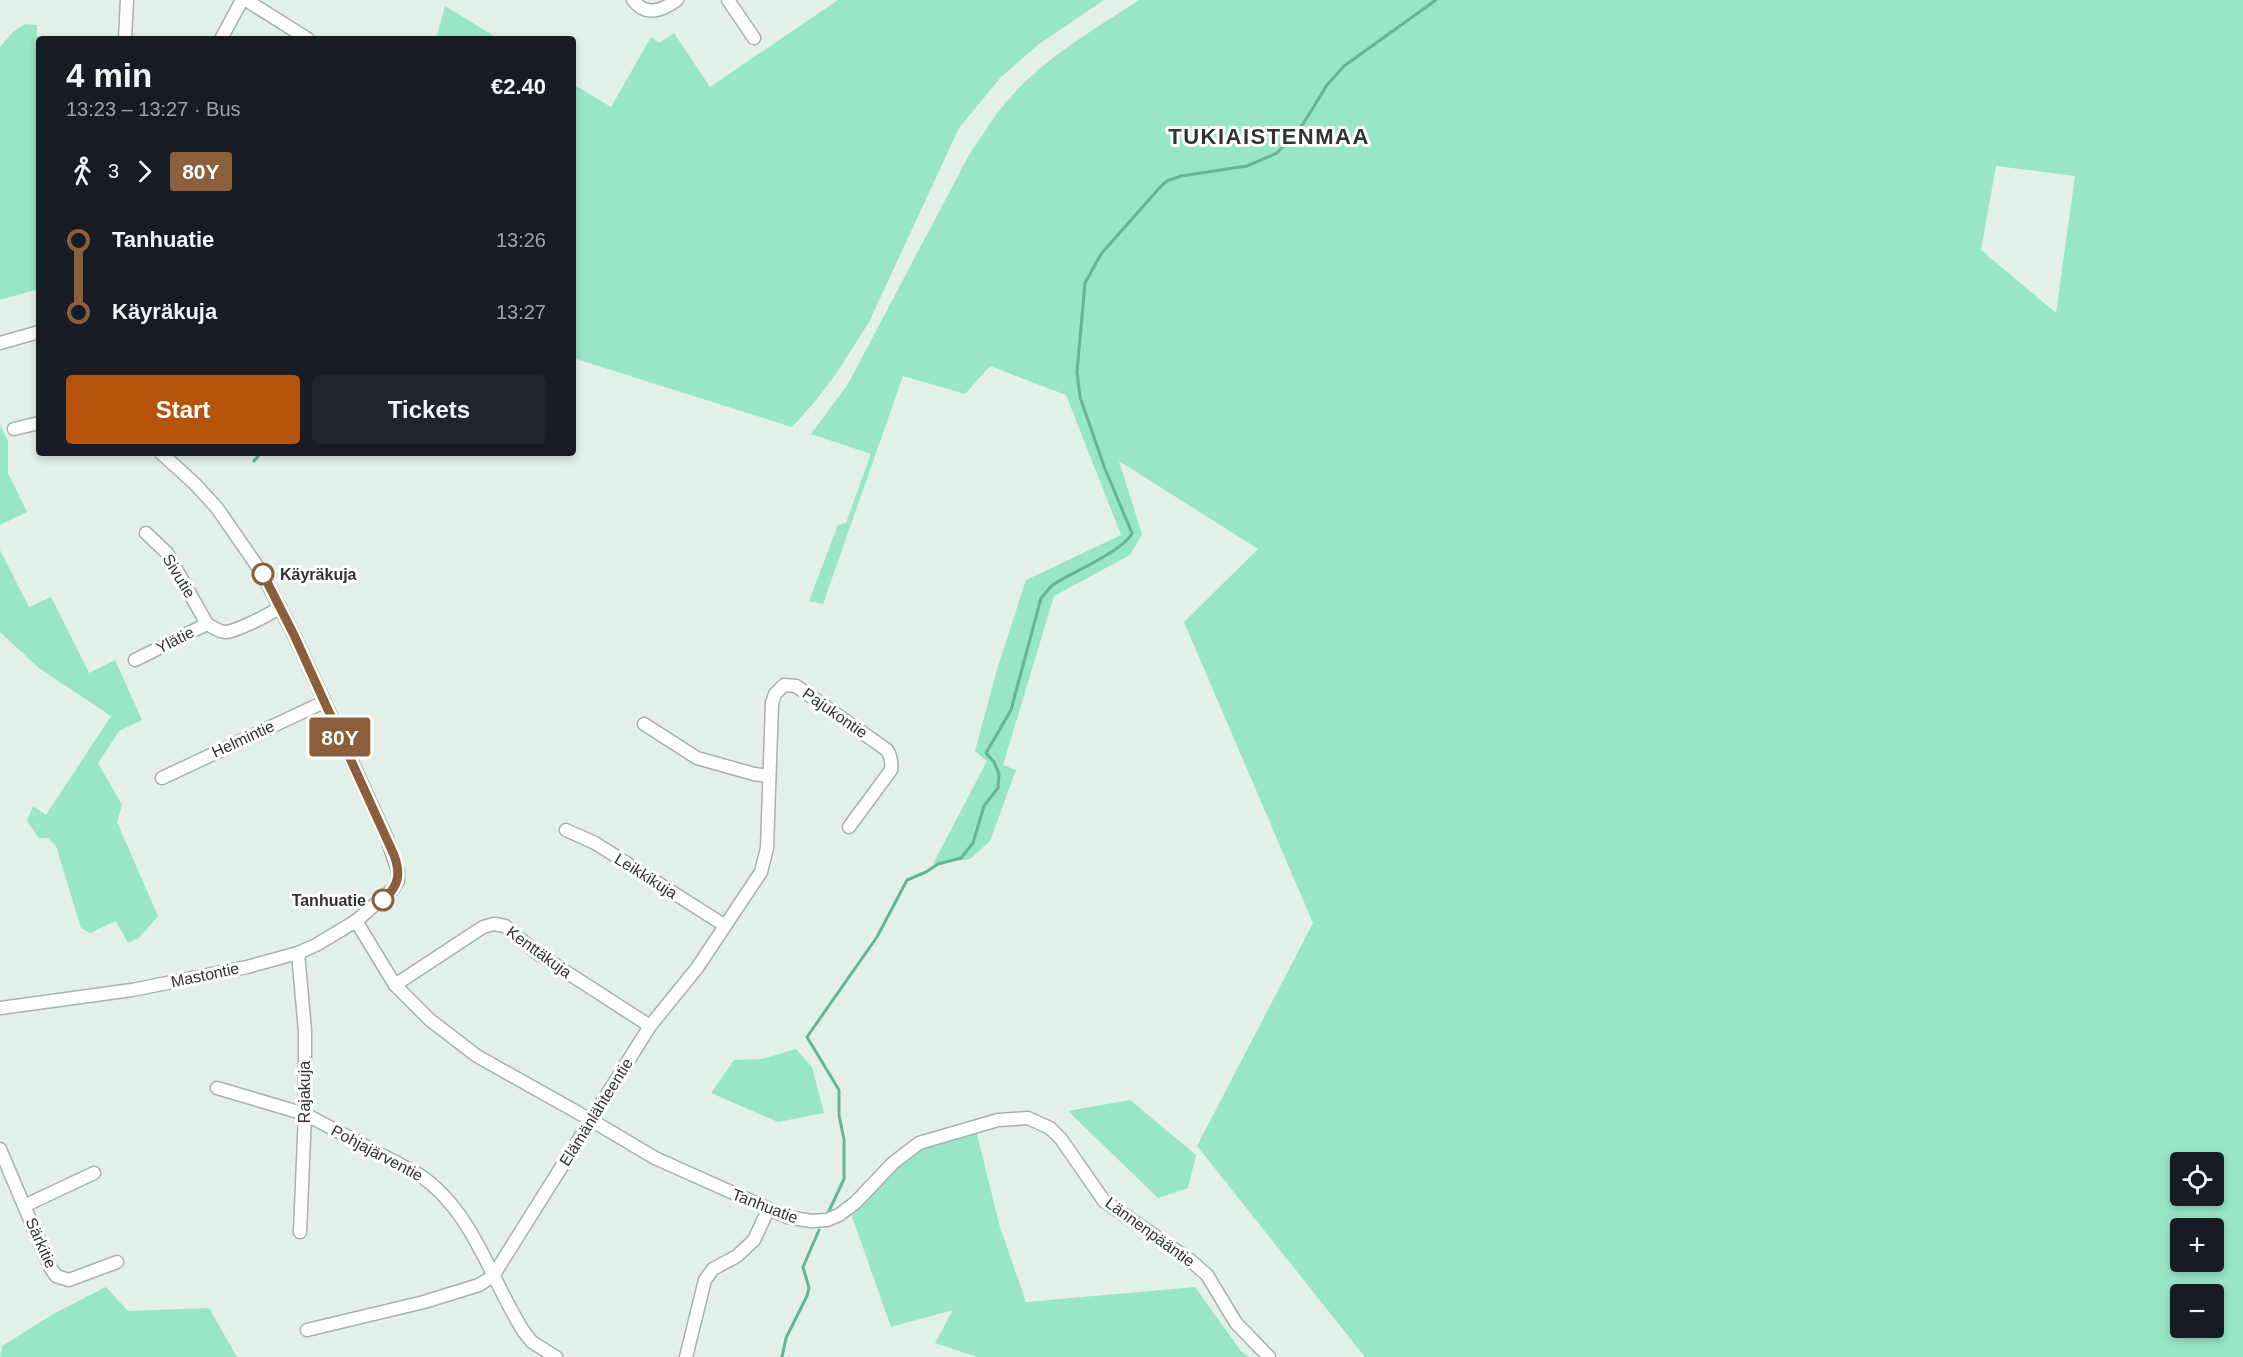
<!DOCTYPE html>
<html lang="en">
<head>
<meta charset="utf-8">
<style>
	:root { --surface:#171b24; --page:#20242c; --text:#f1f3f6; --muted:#9ea1a6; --accent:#b45309 }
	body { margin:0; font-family:Arial,sans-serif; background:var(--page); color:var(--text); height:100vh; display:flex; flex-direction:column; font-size:22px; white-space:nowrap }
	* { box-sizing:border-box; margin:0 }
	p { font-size:20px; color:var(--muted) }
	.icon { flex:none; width:33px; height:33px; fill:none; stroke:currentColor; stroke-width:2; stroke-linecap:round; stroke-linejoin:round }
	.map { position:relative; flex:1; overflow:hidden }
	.side { position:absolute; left:36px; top:36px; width:540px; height:420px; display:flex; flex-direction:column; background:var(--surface); border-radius:6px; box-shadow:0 3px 9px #0003 }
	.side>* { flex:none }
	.badge { padding:0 12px; border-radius:4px; font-size:21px; line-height:39px }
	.tools { position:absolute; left:2170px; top:1152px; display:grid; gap:12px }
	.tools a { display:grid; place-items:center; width:54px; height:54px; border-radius:6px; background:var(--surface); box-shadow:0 3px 9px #0003; font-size:30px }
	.map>.badge { position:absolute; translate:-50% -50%; box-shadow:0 0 0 3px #fff }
	.legs { display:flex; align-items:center; gap:9px; height:66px; padding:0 30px; font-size:20px }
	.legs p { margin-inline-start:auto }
	.head { display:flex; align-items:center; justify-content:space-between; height:102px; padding:0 30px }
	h1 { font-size:33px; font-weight:700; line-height:45px }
	.button { display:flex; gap:12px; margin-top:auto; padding:12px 30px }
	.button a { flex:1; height:69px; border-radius:6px; background:var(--accent); color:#fff; font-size:24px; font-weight:700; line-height:69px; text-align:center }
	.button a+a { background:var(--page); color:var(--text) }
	ul { padding:0 30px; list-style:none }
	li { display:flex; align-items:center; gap:21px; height:72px; font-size:22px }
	li i { display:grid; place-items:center; width:9px; height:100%; margin:0 8px; background:currentColor }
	li i::after { content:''; width:15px; height:15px; margin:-8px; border:4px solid; border-radius:50%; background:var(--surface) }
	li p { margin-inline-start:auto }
	li:first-child i { background:linear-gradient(#0000 50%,currentColor 0) }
	li:last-child i { background:linear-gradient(currentColor 50%,#0000 0) }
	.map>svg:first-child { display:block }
	.green { fill:#99e5c7; fill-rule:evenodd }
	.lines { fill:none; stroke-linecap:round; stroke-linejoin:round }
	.stream { stroke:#65b597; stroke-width:3 }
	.minor-casing { stroke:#a6b3ad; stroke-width:15 }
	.minor { stroke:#fff; stroke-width:12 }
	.line-1-casing { stroke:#fff; stroke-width:14 }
	.line-1 { stroke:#8b5e3c; stroke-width:9 }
	.stop-1-dot { fill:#fff; stroke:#8b5e3c; stroke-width:3 }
	.labels { text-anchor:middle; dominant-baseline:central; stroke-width:6; stroke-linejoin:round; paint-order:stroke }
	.stop-label { font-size:16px; font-weight:bold; fill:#303533; stroke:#fff; text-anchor:start }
	.street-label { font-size:16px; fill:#303533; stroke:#fff }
	.district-label { font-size:22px; font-weight:bold; letter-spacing:1.5px; fill:#303533; stroke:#fff }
</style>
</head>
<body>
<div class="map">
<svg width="2243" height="1357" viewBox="0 0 2243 1357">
	<rect width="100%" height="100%" fill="#e3f0ea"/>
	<g class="green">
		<polygon points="838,0 1104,0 1039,44 1001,77 959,128 869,322 836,374 813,404 792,427 573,358 573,84 611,107 651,37 659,43 674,33 710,87"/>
		<path d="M1139,0H2243V1357H1365L1197,1146L1313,923L1184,622L1258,549L1119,461L1142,534L1130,555L1054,596L1003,765L1016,770L990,841L970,859L933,864L987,761L975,751L998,666L1026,580L1121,535L1066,395L990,366L965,394L903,376L823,604L809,601L838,525L846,523L871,454L811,434L848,384L969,155C984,132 999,108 1019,88C1053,53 1098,27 1139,0ZM1996,166L2075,176L2056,313L1981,250ZM2181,1162H2214V1196H2181ZM2181,1228H2214V1262H2181ZM2181,1294H2214V1328H2181Z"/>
		<polygon points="445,6 499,39 436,39"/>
		<polygon points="25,24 37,25 39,239 36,240 39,250 39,289 0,300 0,47 14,31"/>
		<polygon points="0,425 8,441 8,473 27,512 0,525"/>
		<polygon points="0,550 29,607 51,597 89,673 115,660 142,720 119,731 98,763 122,805 117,822 158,916 139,938 128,943 116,921 90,933 81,928 56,846 48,838 39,838 27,821 33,806 46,815 111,716 40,669 0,632"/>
		<polygon points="796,1049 812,1067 824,1113 778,1122 711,1093 734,1060 762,1059"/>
		<polygon points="1130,1100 1196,1155 1188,1188 1158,1198 1068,1111"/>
		<polygon points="975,1126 1000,1227 1026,1302 1195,1287 1241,1351 1249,1357 977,1357 935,1343 953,1310 891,1327 849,1208 919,1143"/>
		<polygon points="106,1287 128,1311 209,1308 237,1357 0,1357 2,1346 55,1313"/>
	</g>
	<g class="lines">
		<g class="stream">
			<polyline points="254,461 261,453"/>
			<path d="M828,1213L844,1179V1140L839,1115V1090L807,1037L877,937L907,880L926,872L938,864L961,858L973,843L984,806L998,788L999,774L994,762L986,753L1011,710L1041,598C1045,594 1049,588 1054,584C1071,573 1125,550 1132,533L1105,469L1080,397L1077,372L1085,283L1101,254L1162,185L1167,181L1181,176L1247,166L1277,153L1303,124L1327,85L1344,66L1436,0"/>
			<polyline points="782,1357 786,1338 807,1296 809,1288 803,1267 819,1230"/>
		</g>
		<defs>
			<g id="minor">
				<polyline points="246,0 308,39"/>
				<path d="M633,0C646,17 661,11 677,0"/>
				<polyline points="728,0 754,38"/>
				<polyline points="125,39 127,0"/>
				<polyline points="221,39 242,0"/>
				<polyline points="0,343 39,332"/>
				<polyline points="14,429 39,423"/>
				<polyline points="146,533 167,553 207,624"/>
				<path d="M135,660L207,624C213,627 219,632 225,632C235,632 271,614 280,607"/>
				<polyline points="644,724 697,758 754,774 769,776"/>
				<polyline points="162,778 324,702"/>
				<polyline points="566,830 595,843 724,925"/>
				<polyline points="356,921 395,985 430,1020 477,1056 591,1120 655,1158 787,1217 811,1221 827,1220 839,1215 856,1202 893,1163 919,1143 998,1120 1028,1118 1050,1128 1061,1139 1104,1201 1190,1260 1207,1275 1236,1323 1269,1357"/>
				<polyline points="298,953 305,1031 305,1114 300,1232"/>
				<polyline points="395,985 483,927 494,924 505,926 537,953 650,1026"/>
				<polyline points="0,1008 132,990 247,967 298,953 316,945 356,921 393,889 398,881 398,871 386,836 294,635 262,573 217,508 195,484 161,453"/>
				<path d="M217,1088L305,1114L418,1174C473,1210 490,1279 524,1332L532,1342L556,1357"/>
				<polyline points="0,1149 50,1267 56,1276 69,1280 117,1262"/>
				<polyline points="24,1206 94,1173"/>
				<path d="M307,1330L424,1302L479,1285L493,1276L650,1026L697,968L761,872L767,848L772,703L775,694L784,685L796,686L887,750C891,756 892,762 891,770L849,827"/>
				<polyline points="686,1357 705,1280 713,1269 737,1256 754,1240 768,1210"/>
			</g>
		</defs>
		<use href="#minor" class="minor-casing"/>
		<use href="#minor" class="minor"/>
	</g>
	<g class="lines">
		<defs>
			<path id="line-1" d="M263,574L294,635L394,855C401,874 399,886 383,900"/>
		</defs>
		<use href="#line-1" class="line-1-casing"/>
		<use href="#line-1" class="line-1"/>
	</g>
	<g class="stop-1-dot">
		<circle cx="263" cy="574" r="10"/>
		<circle cx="383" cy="900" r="10"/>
	</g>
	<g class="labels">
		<g class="stop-label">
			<text x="280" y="574">Käyräkuja</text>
			<text x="366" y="900" text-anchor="end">Tanhuatie</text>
		</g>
		<g class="street-label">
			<text transform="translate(179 576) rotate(59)">Sivutie</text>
			<text transform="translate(175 640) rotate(-27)">Ylätie</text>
			<text transform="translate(835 713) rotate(35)">Pajukontie</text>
			<text transform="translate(243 739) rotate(-25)">Helmintie</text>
			<text transform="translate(646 876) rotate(32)">Leikkikuja</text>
			<text transform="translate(539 952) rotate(36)">Kenttäkuja</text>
			<text transform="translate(205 975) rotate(-12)">Mastontie</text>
			<text transform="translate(304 1092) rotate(-90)">Rajakuja</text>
			<text transform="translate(596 1112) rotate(-58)">Elämänlähteentie</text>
			<text transform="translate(377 1153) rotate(28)">Pohjajärventie</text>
			<text transform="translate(765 1206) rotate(21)">Tanhuatie</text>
			<text transform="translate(1150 1232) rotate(36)">Lännenpääntie</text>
			<text transform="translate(41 1243) rotate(66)">Särkitie</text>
		</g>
		<g class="district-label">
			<text x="1269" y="136">TUKIAISTENMAA</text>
		</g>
	</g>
</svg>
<div class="tools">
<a><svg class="icon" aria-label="locate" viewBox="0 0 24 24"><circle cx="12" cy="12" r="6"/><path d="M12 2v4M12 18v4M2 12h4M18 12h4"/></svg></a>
<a>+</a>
<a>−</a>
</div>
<b class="badge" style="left:340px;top:737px;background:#8b5e3c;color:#fff">80Y</b>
<section class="side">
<div class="head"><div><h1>4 min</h1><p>13:23 – 13:27 · Bus</p></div><b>€2.40</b></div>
<div class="legs"><svg class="icon" aria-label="walk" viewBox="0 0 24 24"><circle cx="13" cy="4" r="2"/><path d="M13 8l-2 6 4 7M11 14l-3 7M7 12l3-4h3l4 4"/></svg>3<svg class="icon" aria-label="forward" viewBox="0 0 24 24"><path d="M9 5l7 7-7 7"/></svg><b class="badge" style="background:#8b5e3c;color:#fff">80Y</b></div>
<ul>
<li><i style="color:#8b5e3c"></i><b>Tanhuatie</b><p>13:26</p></li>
<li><i style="color:#8b5e3c"></i><b>Käyräkuja</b><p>13:27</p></li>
</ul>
<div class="button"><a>Start</a><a>Tickets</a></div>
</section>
</div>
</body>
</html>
